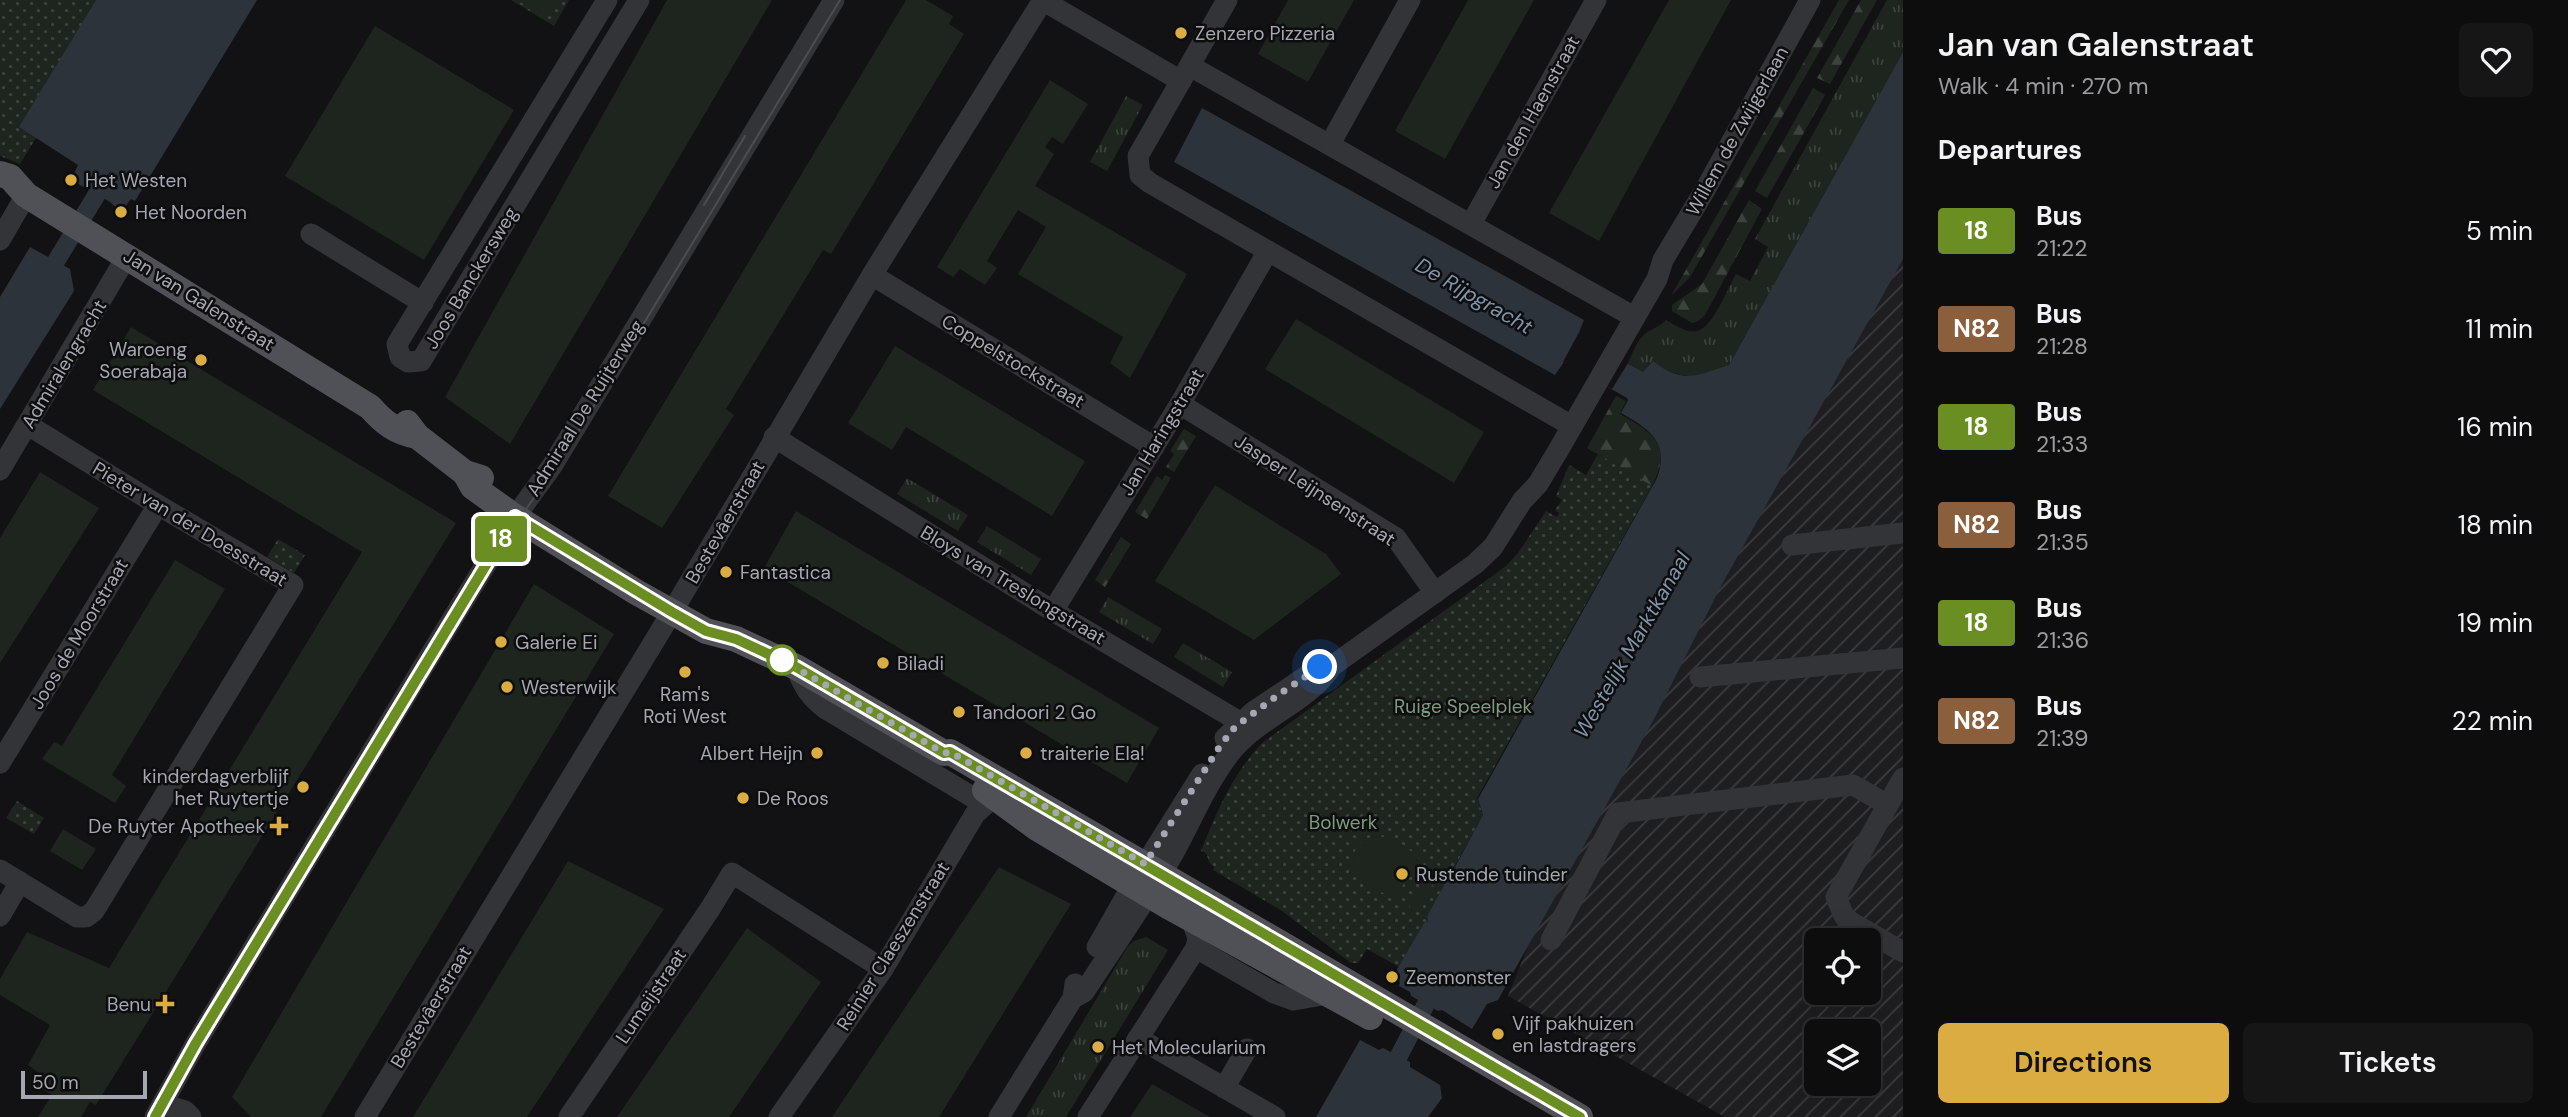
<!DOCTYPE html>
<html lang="en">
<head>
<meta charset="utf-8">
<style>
	:root { --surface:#0e0d0e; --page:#171617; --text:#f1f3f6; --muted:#9b9c9e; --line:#2e2d2e; --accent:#daac42 }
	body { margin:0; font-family:"DM Sans",sans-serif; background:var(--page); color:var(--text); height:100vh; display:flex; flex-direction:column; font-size:26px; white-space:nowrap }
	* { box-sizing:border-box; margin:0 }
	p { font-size:23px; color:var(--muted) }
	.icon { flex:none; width:38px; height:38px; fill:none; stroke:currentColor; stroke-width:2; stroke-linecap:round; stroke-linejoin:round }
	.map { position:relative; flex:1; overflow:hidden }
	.details { display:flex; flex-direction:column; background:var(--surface); width:665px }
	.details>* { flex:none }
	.badge { padding:0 14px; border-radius:5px; font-size:24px; line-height:46px }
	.controls { position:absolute; left:1804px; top:928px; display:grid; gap:14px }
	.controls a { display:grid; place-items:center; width:77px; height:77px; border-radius:10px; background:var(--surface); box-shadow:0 7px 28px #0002,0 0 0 2px var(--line); font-size:35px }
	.scale { position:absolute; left:21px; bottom:18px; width:126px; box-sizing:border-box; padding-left:7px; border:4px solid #a5a8b2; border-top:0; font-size:19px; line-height:24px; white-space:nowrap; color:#a5a8b2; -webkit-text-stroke:5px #0d0d0e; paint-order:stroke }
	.you { position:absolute; width:35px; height:35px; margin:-18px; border:5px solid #fff; border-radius:50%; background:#1a73e8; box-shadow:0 0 0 10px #1a73e833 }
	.map>.badge { position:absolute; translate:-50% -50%; box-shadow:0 0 0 4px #fff }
	h2 { padding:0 35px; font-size:26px; line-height:63px }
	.round { display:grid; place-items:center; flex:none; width:74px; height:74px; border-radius:10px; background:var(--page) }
	.headline { display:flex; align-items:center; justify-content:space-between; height:119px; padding:0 35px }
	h1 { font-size:33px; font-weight:600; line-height:52px }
	.button { display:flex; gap:14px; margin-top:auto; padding:14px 35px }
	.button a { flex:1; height:80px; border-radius:10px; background:var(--accent); color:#111; font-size:28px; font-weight:600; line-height:80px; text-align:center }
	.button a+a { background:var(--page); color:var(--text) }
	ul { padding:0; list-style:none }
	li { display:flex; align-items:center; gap:21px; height:98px; padding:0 35px }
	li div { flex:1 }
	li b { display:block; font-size:26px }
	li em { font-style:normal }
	li .badge { min-width:77px; font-weight:700; text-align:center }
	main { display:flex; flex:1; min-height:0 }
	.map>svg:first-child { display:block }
	.industrial { fill:url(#industrial-furrows); fill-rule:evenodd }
	.grass { fill:url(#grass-tufts) }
	.forest { fill:url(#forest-firs) }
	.park { fill:url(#park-dots) }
	.garden { fill:#1e251f }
	.water { fill:#2d333a }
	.pier { fill:#121113 }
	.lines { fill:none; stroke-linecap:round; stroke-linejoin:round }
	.canal { stroke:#2d333a; stroke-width:18 }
	.minor { stroke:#333437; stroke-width:21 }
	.major { stroke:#4f5156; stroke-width:26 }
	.tram { stroke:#4c4d52; stroke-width:2 }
	.line-casing { stroke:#fff; stroke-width:16 }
	.line { stroke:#6b8e23; stroke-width:10 }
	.walk { stroke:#a5a8b2; stroke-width:7; stroke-dasharray:0 12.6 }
	.poi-dot { fill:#daac42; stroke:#0d0d0e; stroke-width:2.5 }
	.stop-dot { fill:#fff; stroke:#6b8e23; stroke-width:3.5 }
	.labels { text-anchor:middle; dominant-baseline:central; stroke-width:5; stroke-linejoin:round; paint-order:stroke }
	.poi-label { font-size:19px; fill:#a5a8b2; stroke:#0d0d0e; text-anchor:start }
	.street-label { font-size:19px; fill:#a5a8b2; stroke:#0d0d0e }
	.park-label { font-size:19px; fill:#7e9b80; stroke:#0d0d0e }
	.water-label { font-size:21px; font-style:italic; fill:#7f94a9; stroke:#0d0d0e }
</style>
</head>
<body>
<main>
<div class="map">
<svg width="1903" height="1117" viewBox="0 0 1903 1117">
	<defs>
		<pattern id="industrial-furrows" width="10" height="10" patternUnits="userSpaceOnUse" patternTransform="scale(1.75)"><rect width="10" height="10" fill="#1e1e20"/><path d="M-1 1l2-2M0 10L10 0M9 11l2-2" fill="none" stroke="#3c3c3e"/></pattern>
		<pattern id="grass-tufts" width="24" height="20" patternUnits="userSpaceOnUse" patternTransform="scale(1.75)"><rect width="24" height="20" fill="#1e251f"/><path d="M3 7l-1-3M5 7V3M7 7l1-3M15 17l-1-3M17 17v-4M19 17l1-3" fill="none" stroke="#3c423d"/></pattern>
		<pattern id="forest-firs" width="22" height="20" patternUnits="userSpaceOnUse" patternTransform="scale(1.75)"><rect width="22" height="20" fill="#1e251f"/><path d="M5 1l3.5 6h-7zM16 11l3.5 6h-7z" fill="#3c423d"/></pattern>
		<pattern id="park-dots" width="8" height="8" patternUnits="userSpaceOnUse" patternTransform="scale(1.75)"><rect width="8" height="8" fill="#1e251f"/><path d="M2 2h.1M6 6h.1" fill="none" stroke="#3c423d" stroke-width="1.8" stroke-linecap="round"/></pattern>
	</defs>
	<rect width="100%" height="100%" fill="#121113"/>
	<path class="industrial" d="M1903,239V1117H1725L1508,996L1584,807ZM1816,940H1869V992H1816ZM1816,1031H1869V1083H1816Z"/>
	<g class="grass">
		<path d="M1887,0H1903V52L1729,365C1721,367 1715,372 1707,374C1687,379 1669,374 1653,361L1643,372L1628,363C1632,355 1636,343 1642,337C1649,329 1659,328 1666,320C1675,325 1688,334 1698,331C1714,325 1728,288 1736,274L1750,281L1768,247L1755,239Z"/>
		<polygon points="1126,96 1143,105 1107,171 1090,162"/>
		<polygon points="907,478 968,515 958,531 897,494"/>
		<polygon points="987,526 1041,559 1031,575 977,542"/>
		<polygon points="1108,597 1162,629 1153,644 1099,612"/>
		<polygon points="1183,643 1232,672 1223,687 1174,657"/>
		<polygon points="1146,937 1168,950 1066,1117 1026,1117 1128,946 1134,941"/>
	</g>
	<g class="forest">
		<polygon points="1839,0 1849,0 1690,277 1671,296"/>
		<polygon points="1861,0 1877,0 1830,84 1817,78"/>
		<polygon points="1813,88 1825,95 1767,198 1755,191"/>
		<polygon points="1749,200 1762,209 1705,315 1698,321 1692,323 1672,311 1672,305 1702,284"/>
		<path d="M1616,396L1626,401L1620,414C1652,432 1674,445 1652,486L1587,448Z"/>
		<polygon points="1184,429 1196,436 1174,472 1166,467 1174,454 1170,451"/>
		<polygon points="1165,475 1171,478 1147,519 1135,512 1157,476 1162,480"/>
		<polygon points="1121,537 1131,544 1105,587 1095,580"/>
	</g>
	<g class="park">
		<polygon points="0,0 120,0 20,164 0,156"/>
		<polygon points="511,0 569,0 554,26"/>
		<path d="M1598,454L1652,486L1477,798L1483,815L1455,866L1456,870L1451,874L1427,916L1428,921L1424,923L1399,967L1367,949L1358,963H1351L1282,911L1213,870L1214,867L1210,864L1206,853L1201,851C1217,811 1232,775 1262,743L1506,566L1518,553L1546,511L1557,517L1559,513L1555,510L1562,500L1556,496L1569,465L1586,475Z"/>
		<polygon points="278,539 305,555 294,573 267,557"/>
		<polygon points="17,801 44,818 34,834 6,818"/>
	</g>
	<g class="garden">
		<polygon points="517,0 558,0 547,18"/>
		<polygon points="667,0 772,0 510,444 445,397"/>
		<polygon points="906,0 926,0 953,16 949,24 964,34 831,254 823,250 726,409 734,415 662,528 608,496"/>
		<polygon points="1288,0 1354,0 1308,82 1258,54"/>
		<polygon points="1468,0 1534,0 1445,159 1395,131"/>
		<polygon points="1669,0 1731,0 1599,241 1549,213"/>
		<polygon points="375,26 514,110 424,260 285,176"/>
		<polygon points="1050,80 1088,104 1063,144 1052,137 1045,147 1054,154 1035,186 1187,274 1130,378 1110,363 1123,337 1018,274 1046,227 1018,210 987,261 997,268 985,285 960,269 953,277 937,267"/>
		<polygon points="1296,319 1484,432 1454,483 1265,369"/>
		<polygon points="131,327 456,523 96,1105 90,1102 81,1117 38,1117 52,1095 37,1086 43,1076 28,1065 50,1025 0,995 0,979 27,932 109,968 362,552 93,390"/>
		<polygon points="895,346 1085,461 1052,516 906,427 892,450 848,423"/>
		<polygon points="40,472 99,508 0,663 0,538"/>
		<polygon points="1215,485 1326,554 1341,574 1254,640 1155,581"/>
		<polygon points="796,511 1159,728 1127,783 764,568"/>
		<polygon points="175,560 225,589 112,775 126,786 115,803 42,759 54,742 62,746"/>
		<polygon points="534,584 614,634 321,1117 251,1117 232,1097"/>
		<polygon points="63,829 96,849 82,870 50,851"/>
		<path d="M1379,836L1387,838L1420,856L1395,899C1377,889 1341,877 1356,849C1360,840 1369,837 1379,836Z"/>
		<polygon points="568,861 664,909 527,1117 413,1117"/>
		<polygon points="1434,863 1442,868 1417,912 1409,907"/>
		<polygon points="999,867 1071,904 939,1117 832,1117"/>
		<polygon points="747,928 821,982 729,1117 617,1117"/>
		<polygon points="1152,1084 1210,1117 1130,1117"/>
	</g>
	<g class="water">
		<polygon points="96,0 257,0 135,201 131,199 121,212 110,202 71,180 78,165 19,127"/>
		<path d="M1903,52V259L1720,588L1653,721L1498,1000L1487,1004L1472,1029L1442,1010L1438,1011L1411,996L1410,992L1399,986L1400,982L1392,978L1424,923L1428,921L1427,916L1451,873L1456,870L1455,867L1483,815L1478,799L1657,478C1670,442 1649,429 1621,413L1628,400L1627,398L1564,362L1555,375L1174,162L1202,108L1584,320L1578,335L1643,372L1653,361C1684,385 1697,375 1729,365Z"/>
		<polygon points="30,247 70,269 74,291 0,409 0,297"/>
		<polygon points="1360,1040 1379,1050 1383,1048 1410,1062 1410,1067 1440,1085 1442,1098 1428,1117 1316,1117"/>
	</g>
	<polygon class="pier" points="1578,334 1628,363 1612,389 1563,362"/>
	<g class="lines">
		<g class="canal">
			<polyline points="44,281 108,176"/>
			<polyline points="1367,1117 1436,985"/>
		</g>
		<g class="minor">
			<polyline points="607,0 397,344 400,357 408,362 421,361 639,0"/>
			<polyline points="1042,0 1181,81"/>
			<polyline points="1227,0 1138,156 1140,175 1150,183 1572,426"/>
			<polyline points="1190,66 1634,317"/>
			<polyline points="1330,144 1410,0"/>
			<polyline points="1471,224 1596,0"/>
			<polyline points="311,234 423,303"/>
			<polyline points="0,240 26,195"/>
			<polyline points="872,275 1154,447"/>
			<polyline points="1180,404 1396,538 1435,593"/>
			<polyline points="774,437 1053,611 1250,728"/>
			<polyline points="0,470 127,256"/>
			<polyline points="1792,545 1903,533"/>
			<polyline points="1053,611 1180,404 1268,251"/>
			<path d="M796,667C803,686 810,697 826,709L984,804"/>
			<polyline points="1700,677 1903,658"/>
			<polyline points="1225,738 1253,712 1308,675"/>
			<polyline points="0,763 158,505"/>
			<polyline points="1903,778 1836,897 1844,916 1851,922 1903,952"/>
			<polyline points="0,870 77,917 86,917 94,911 293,585 158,505 28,425"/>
			<polyline points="0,916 20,882"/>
			<polyline points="1551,940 1618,813 1853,785 1888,805"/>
			<polyline points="1097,947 1133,884 1202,774"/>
			<polyline points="1196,948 1274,993 1294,1000 1328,994"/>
			<path d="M1073,998L1084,992C1114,946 1146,901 1173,854C1192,820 1207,782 1231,752C1259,717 1308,703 1332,666L1475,564L1493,547L1522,501L1538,484L1559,449L1657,279L1663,260L1705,190L1810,0"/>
			<polyline points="1138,1038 1275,1117"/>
			<polyline points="1224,1088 1247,1049"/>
			<polyline points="163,1104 185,1111 191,1117"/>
			<polyline points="155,1117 196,1043 434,649 515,517 552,466 834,0"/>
			<polyline points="365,1117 672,612 872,275 1043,0"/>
			<polyline points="569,1117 710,909 732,873 883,969"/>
			<polyline points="779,1117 883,969 975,814 994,797 1007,793"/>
			<polyline points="999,1117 1073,998 1075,984"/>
			<polyline points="1088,1117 1196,948 1198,938 1192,921"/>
		</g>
		<g class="major">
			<path d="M0,174L10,177L26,195L370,407C384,423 396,432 417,436"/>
			<polyline points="407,423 417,436 465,473 481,478"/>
			<polyline points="465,473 473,487 512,515 636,592 706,631 736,639 796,667 944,753 950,752 1580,1117"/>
			<polyline points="985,790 1037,828 1168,906 1370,1017"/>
		</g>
		<g class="tram">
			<polyline points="704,205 745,136"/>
			<polyline points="159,1117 200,1045 505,540 570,445 840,0"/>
		</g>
	</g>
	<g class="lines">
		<defs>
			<polyline id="line" points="155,1117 196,1043 515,517 672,612 706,631 736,639 796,667 944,753 950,752 1580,1117"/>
		</defs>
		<use href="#line" class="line-casing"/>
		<use href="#line" class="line"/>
		<polyline class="walk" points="782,660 944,753 950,752 1145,864 1220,746 1235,727 1278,695 1320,667"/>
	</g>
	<g class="poi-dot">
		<circle cx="1181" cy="33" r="7"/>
		<circle cx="71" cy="180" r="7"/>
		<circle cx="121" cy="212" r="7"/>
		<circle cx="201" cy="360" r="7"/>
		<circle cx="726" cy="572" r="7"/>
		<circle cx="501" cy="642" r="7"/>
		<circle cx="883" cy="663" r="7"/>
		<circle cx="685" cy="672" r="7"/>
		<circle cx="507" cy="687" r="7"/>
		<circle cx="959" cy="712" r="7"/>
		<circle cx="817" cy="753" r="7"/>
		<circle cx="1026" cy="753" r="7"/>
		<circle cx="303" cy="787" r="7"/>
		<circle cx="743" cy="798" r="7"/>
		<path d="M275.5 815.5h7v7h7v7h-7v7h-7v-7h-7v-7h7z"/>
		<circle cx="1402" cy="874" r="7"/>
		<circle cx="1392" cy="977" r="7"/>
		<path d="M161.5 993.5h7v7h7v7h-7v7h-7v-7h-7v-7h7z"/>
		<circle cx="1498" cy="1034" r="7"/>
		<circle cx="1098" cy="1047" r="7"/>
	</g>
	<circle class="stop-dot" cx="782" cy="660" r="14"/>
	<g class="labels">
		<g class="poi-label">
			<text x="1195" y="33">Zenzero Pizzeria</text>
			<text x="85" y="180">Het Westen</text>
			<text x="135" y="212">Het Noorden</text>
			<text x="187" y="349" text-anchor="end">Waroeng<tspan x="187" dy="22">Soerabaja</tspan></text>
			<text x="740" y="572">Fantastica</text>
			<text x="515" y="642">Galerie Ei</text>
			<text x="897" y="663">Biladi</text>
			<text x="521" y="687">Westerwijk</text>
			<text x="685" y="694" text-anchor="middle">Ram's<tspan x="685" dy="22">Roti West</tspan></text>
			<text x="973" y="712">Tandoori 2 Go</text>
			<text x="803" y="753" text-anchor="end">Albert Heijn</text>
			<text x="1040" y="753">traiterie Ela!</text>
			<text x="289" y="776" text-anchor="end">kinderdagverblijf<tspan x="289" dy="22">het Ruytertje</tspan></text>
			<text x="757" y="798">De Roos</text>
			<text x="265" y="826" text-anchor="end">De Ruyter Apotheek</text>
			<text x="1416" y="874">Rustende tuinder</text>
			<text x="1406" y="977">Zeemonster</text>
			<text x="151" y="1004" text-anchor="end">Benu</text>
			<text x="1512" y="1023">Vijf pakhuizen<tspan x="1512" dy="22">en lastdragers</tspan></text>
			<text x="1112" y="1047">Het Molecularium</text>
		</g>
		<g class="street-label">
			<text transform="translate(1533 112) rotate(-61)">Jan den Haenstraat</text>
			<text transform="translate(1737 131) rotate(-61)">Willem de Zwijgerlaan</text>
			<text transform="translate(471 278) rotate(-59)">Joos Banckersweg</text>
			<text transform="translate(199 300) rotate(32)">Jan van Galenstraat</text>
			<text transform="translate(1013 361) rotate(31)">Coppelstockstraat</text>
			<text transform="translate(64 364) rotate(-59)">Admiralengracht</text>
			<text transform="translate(585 408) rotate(-58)">Admiraal De Ruijterweg</text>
			<text transform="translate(1162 432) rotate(-59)">Jan Haringstraat</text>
			<text transform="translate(1315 490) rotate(33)">Jasper Leijnsenstraat</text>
			<text transform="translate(725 522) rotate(-60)">Bestevâerstraat</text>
			<text transform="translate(190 524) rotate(31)">Pieter van der Doesstraat</text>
			<text transform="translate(1013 585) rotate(31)">Bloys van Treslongstraat</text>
			<text transform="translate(79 634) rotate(-59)">Joos de Moorstraat</text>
			<text transform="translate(893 946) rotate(-58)">Reinier Claeszenstraat</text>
			<text transform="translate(651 996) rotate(-56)">Lumeijstraat</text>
			<text transform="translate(431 1007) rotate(-59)">Bestevâerstraat</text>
		</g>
		<g class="park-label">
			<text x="1463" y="706">Ruige Speelplek</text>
			<text x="1343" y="822">Bolwerk</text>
		</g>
		<g class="water-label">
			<text transform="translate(1474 296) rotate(30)">De Rijpgracht</text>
			<text transform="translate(1632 645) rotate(-60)">Westelijk Marktkanaal</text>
		</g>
	</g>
</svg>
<div class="controls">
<a><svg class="icon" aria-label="locate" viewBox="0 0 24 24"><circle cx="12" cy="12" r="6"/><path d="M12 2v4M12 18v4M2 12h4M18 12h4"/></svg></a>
<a><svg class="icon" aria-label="layers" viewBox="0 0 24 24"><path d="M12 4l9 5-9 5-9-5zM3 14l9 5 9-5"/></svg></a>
</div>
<div class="scale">50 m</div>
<div class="you" style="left:1320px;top:667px"></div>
<b class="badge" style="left:501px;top:539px;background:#6b8e23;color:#fff">18</b>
</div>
<section class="details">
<div class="headline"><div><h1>Jan van Galenstraat</h1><p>Walk · 4 min · 270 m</p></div><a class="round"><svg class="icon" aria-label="heart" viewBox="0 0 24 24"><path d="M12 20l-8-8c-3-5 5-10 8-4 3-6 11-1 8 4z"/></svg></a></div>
<h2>Departures</h2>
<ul>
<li><span class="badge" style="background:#6b8e23;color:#fff">18</span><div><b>Bus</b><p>21:22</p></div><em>5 min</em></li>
<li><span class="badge" style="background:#8b5e3c;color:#fff">N82</span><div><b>Bus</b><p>21:28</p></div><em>11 min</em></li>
<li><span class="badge" style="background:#6b8e23;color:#fff">18</span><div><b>Bus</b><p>21:33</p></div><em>16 min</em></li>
<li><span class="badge" style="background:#8b5e3c;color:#fff">N82</span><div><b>Bus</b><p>21:35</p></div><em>18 min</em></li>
<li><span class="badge" style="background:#6b8e23;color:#fff">18</span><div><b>Bus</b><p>21:36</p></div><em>19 min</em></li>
<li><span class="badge" style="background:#8b5e3c;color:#fff">N82</span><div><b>Bus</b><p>21:39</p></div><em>22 min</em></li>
</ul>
<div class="button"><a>Directions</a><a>Tickets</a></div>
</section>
</main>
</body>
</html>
